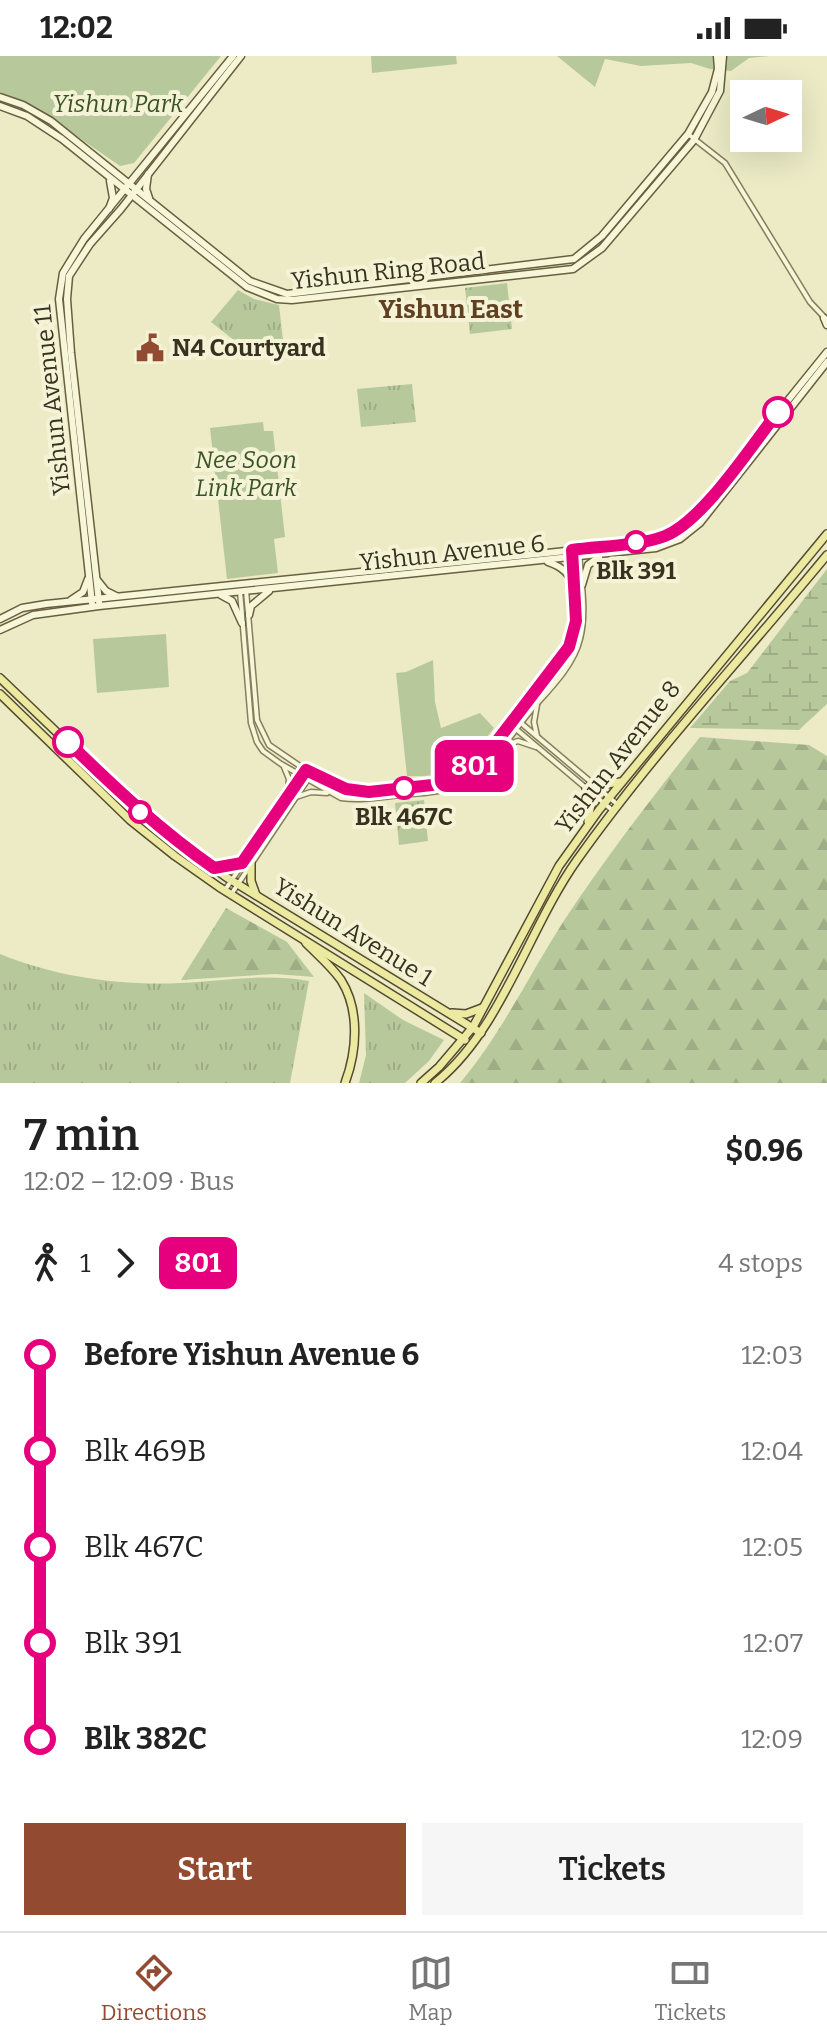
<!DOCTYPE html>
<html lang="en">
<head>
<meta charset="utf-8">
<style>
	:root { --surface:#fff; --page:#f6f6f6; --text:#222; --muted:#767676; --line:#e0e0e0; --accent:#924a31 }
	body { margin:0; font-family:Bitter,serif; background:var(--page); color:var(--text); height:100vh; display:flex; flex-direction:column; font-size:30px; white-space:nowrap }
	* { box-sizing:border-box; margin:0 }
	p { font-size:26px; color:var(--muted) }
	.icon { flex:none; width:44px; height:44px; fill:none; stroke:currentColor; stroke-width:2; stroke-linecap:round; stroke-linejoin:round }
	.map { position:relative; height:1027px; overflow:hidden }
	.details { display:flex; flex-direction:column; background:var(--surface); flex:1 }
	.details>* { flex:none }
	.badge { padding:0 16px; border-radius:12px; font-size:28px; line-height:52px }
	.needle { width:52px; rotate:86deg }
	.controls { position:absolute; left:730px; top:24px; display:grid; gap:16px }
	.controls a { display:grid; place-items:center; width:72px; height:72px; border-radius:0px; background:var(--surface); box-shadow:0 8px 32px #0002; font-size:40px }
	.map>.badge { position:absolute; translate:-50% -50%; box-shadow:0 0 0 4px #fff }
	.legs { display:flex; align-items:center; gap:12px; height:88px; padding:0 24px; font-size:26px }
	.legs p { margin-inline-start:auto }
	.overview { display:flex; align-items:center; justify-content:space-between; height:136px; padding:0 24px }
	h1 { font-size:44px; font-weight:600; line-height:60px }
	.cta { display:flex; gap:16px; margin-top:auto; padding:16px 24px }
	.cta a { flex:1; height:92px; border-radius:0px; background:var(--accent); color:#fff; font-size:32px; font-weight:600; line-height:92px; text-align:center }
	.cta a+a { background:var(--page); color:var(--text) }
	ul { padding:0 24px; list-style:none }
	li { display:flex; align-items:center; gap:28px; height:96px; font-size:30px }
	li i { display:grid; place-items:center; width:12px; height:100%; margin:0 10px; background:currentColor }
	li i::after { content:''; width:20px; height:20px; margin:-10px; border:6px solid; border-radius:50%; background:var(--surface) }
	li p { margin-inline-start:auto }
	li:first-child i { background:linear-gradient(#0000 50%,currentColor 0) }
	li:last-child i { background:linear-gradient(currentColor 50%,#0000 0) }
	.status { display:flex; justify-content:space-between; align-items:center; height:56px; padding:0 40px; background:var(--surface); direction:ltr }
	.status svg { height:22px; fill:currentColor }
	.tabs { display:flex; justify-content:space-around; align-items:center; height:112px; border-top:2px solid var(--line); background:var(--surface); font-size:22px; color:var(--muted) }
	.tabs a { display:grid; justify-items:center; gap:4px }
	.tabs .current { color:var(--accent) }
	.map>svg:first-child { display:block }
	.grass { fill:url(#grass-tufts) }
	.forest { fill:url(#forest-firs) }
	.wetland { fill:url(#wetland-marsh) }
	.park { fill:#b7c99b }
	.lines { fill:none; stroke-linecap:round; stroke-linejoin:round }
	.street-casing { stroke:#867e5d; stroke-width:7 }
	.secondary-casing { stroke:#685f40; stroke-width:9 }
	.primary-casing { stroke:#544b31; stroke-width:10 }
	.street { stroke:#f7f6d9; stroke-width:4 }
	.secondary { stroke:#f7f6d9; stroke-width:6 }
	.primary { stroke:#ece9a1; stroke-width:7 }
	.line-1-casing { stroke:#fff; stroke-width:18 }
	.line-1 { stroke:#e6007e; stroke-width:12 }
	.stop-1-dot { fill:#fff; stroke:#e6007e; stroke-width:4 }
	.labels { text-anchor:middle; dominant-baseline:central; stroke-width:8; stroke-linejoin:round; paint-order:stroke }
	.park-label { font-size:24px; font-style:italic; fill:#3c5228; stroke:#f4f3d6 }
	.street-label { font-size:24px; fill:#373220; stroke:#f4f3d6 }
	.poi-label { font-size:24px; font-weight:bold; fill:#373220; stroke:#f4f3d6; text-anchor:start }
	.stop-label { font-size:24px; font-weight:bold; fill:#373220; stroke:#f4f3d6 }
	.neighbourhood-label { font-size:26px; font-weight:bold; fill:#614022; stroke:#f4f3d6 }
</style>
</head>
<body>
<div class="status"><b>12:02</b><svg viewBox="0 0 49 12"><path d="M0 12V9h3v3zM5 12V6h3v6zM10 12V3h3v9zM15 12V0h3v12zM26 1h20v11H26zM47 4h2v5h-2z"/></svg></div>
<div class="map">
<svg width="827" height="1027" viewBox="0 0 827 1027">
	<defs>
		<pattern id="grass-tufts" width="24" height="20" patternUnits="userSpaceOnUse" patternTransform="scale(2)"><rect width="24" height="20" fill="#b7c99b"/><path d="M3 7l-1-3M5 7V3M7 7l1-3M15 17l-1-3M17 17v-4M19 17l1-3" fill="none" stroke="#9ead85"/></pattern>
		<pattern id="forest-firs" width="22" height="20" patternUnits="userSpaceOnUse" patternTransform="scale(2)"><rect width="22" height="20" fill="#b7c99b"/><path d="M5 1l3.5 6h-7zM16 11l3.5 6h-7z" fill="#9ead85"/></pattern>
		<pattern id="wetland-marsh" width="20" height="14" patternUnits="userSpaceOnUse" patternTransform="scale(2)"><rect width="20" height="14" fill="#b7c99b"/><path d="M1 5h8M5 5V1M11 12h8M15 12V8" fill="none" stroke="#9ead85"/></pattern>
	</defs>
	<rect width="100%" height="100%" fill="#ecebc6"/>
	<g class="grass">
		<polygon points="507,227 512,273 470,278 465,232"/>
		<polygon points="238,234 254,243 279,249 283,284 240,289 211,266"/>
		<polygon points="412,328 416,366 361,371 357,333"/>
		<polygon points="424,744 428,785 399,789 395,747"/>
		<path d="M0,898C56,921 121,930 181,927C225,925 263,917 309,925L290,1027H0Z"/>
		<polygon points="364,937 403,964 444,984 429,1005 405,1027 359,1027 366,999"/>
	</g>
	<g class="forest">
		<path d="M700,681L809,689L827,700V1027H460C502,977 530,917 565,863C607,800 653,740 700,681Z"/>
		<polygon points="226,852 287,886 314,921 275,918 181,924"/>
	</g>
	<polygon class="wetland" points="827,513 827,648 799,674 690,672 730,625 747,617"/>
	<g class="park">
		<polygon points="0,0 221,0 134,107 120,110 33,50 0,36"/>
		<polygon points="371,0 456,0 457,8 372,17"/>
		<polygon points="557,0 769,0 749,2 731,15 710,13 691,7 641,10 605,3 595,31"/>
		<polygon points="263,366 264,375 273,375 285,481 274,483 278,517 227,523 210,372"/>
		<polygon points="166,578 169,631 97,637 93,583"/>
		<path d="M433,604L435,646L441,672L480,657L494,672C465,709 456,722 407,720L396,617L406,616Z"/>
	</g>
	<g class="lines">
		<defs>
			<g id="street">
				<polyline points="688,78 725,107 810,246 826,263"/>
				<polyline points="246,534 257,664 269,689 316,721 346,733 369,736 432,729 454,723 480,705 562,603 574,579 576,565 573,499"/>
				<path d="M240,535L251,667L257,686L263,695L281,708L341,742C361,745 381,741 401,739C419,737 439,737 455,730C490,716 509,680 532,653C550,633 574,609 580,583C587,556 581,525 579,498"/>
				<polyline points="515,662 617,748"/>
				<polyline points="510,668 612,754"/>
				<polyline points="537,680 534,666 537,649"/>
				<polyline points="506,689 518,685 536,691"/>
				<polyline points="284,711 289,723 288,737"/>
				<polyline points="296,741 311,736 327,737"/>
				<polyline points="225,834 306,714"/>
				<polyline points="232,837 312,717"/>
			</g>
			<g id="secondary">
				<polyline points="0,41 23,49 51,65 250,225 287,238 574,203 602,180 688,78 712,36 718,13 717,0"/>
				<polyline points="0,50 27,60 62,83 247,231 277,243 292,244 573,213 602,192 694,84 720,35 723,0"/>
				<polyline points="148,118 146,133 149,142"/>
				<polyline points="109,153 113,142 110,125"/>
				<polyline points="824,262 827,269"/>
				<path d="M548,506C563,511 570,518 575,533"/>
				<polyline points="98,525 106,535 116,540"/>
				<polyline points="582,529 588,509 599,501"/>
				<polyline points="221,539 232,545 242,567"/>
				<polyline points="71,544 83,536 88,523"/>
				<polyline points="99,546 71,297 67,243 69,220 90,188 121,153 241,0"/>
				<polyline points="92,547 59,243 63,217 84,183 233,0"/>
				<polyline points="249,559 251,550 269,535"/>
				<polyline points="0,563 22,552 46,548 566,495 652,484 674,476 692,463 827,296"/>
				<polyline points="0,574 33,559 99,550 656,492 680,483 700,467 827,306"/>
			</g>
			<g id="primary">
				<polyline points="0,622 136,752 173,783 226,821 481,977"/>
				<polyline points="0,638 130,764 175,800 219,831 465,984"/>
				<polyline points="591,727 607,728 620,726"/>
				<polyline points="586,732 591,748 588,765"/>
				<polyline points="251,806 251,825 256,839"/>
				<polyline points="214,812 242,807"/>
				<path d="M306,887C318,899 331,910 341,924C360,954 357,995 345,1027"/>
				<polyline points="452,957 466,958 482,952"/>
				<polyline points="421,1027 439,1011 473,971 559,810 599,754 827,478"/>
				<path d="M435,1027C501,975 528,873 577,804C653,697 744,600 827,499"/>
			</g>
		</defs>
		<use href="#street" class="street-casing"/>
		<use href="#secondary" class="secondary-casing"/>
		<use href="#primary" class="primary-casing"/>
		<use href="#street" class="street"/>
		<use href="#secondary" class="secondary"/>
		<use href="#primary" class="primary"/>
	</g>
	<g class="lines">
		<defs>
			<path id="line-1" d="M68,686C115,732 161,775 214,812L242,807L306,714L346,733L369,736L432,729L454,723L466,716L491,693L569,591L576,565L572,494C600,490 639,490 665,480C703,465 751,390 778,356"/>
		</defs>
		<use href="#line-1" class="line-1-casing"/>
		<use href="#line-1" class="line-1"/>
	</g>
	<defs>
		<symbol id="civic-bare" viewBox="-9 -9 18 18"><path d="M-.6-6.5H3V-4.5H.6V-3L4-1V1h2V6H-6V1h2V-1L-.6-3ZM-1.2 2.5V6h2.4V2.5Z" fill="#924a31" stroke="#f4f3d6" stroke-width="2.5" paint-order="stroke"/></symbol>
	</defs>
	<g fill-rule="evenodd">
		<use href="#civic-bare" x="130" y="272" width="40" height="40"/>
	</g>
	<g class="stop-1-dot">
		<circle cx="778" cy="356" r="14"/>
		<circle cx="636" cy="486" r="10"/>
		<circle cx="68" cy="686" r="14"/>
		<circle cx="404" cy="732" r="10"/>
		<circle cx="140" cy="756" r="10"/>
	</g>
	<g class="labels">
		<g class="park-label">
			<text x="118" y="48">Yishun Park</text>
			<text x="246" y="404">Nee Soon<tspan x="246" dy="28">Link Park</tspan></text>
		</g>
		<g class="street-label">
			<text transform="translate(388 215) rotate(-6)">Yishun Ring Road</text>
			<text transform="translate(52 344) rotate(-96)">Yishun Avenue 11</text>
			<text transform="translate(452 497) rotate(-6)">Yishun Avenue 6</text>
			<text transform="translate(618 701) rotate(-52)">Yishun Avenue 8</text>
			<text transform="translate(353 876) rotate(32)">Yishun Avenue 1</text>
		</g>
		<g class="poi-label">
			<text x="172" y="292">N4 Courtyard</text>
		</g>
		<g class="stop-label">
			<text x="636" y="515">Blk 391</text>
			<text x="404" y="761">Blk 467C</text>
		</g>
		<g class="neighbourhood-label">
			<text x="451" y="253">Yishun East</text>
		</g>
	</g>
</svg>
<div class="controls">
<a><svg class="needle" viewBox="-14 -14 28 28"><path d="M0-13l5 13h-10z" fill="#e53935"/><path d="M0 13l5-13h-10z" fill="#767676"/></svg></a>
</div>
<b class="badge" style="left:474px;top:710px;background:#e6007e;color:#fff">801</b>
</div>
<section class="details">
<div class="overview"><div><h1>7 min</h1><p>12:02 – 12:09 · Bus</p></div><b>$0.96</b></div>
<div class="legs"><svg class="icon" aria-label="walk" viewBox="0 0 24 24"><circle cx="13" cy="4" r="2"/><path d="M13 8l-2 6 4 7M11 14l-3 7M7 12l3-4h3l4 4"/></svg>1<svg class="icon" aria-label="forward" viewBox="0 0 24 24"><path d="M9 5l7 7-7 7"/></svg><b class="badge" style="background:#e6007e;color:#fff">801</b><p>4 stops</p></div>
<ul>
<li><i style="color:#e6007e"></i><b>Before Yishun Avenue 6</b><p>12:03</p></li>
<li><i style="color:#e6007e"></i><span>Blk 469B</span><p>12:04</p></li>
<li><i style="color:#e6007e"></i><span>Blk 467C</span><p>12:05</p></li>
<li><i style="color:#e6007e"></i><span>Blk 391</span><p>12:07</p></li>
<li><i style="color:#e6007e"></i><b>Blk 382C</b><p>12:09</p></li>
</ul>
<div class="cta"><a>Start</a><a>Tickets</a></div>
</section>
<nav class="tabs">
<a class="current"><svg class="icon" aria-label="directions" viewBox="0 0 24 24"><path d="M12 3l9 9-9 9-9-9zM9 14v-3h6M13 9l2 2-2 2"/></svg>Directions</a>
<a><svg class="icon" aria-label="map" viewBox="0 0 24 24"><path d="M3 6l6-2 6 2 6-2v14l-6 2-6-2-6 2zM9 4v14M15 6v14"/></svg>Map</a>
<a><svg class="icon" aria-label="tickets" viewBox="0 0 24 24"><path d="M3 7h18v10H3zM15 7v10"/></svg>Tickets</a>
</nav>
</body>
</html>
